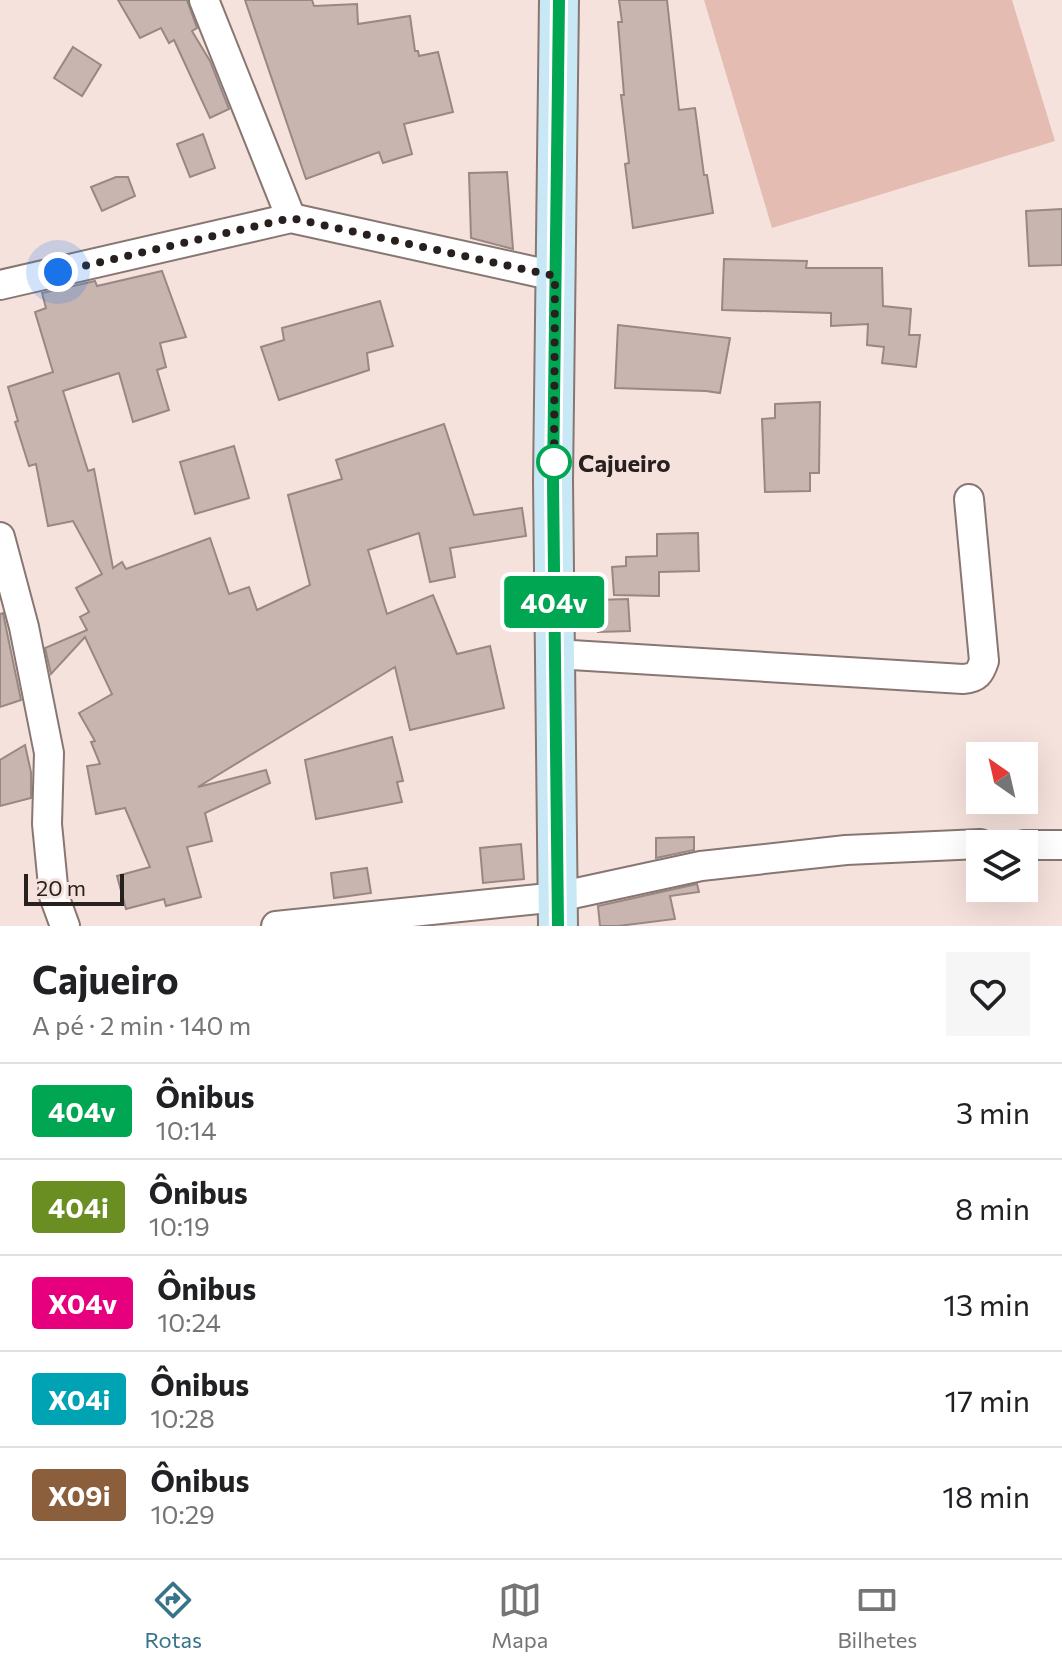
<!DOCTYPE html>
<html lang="pt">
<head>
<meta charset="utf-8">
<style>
	:root { --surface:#fff; --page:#f6f6f6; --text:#202124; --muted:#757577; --line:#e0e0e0; --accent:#37748a }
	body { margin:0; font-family:Commissioner,sans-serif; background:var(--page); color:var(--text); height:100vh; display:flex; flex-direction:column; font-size:30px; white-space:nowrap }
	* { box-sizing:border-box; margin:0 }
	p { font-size:26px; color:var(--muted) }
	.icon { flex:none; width:44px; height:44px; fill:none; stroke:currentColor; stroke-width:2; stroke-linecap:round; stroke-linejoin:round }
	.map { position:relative; height:926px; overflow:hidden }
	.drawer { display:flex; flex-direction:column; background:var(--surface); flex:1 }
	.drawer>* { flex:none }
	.badge { padding:0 16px; border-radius:6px; font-size:28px; line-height:52px }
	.needle { width:52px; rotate:326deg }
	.tools { position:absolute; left:966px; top:742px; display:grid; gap:16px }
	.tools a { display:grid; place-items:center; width:72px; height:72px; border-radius:0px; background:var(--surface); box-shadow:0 8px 32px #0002; font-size:40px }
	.scale { position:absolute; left:24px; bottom:20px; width:100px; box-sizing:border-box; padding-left:8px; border:4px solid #27201e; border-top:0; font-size:22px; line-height:28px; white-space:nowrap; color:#27201e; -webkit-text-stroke:6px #f6e2dd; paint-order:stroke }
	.you { position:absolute; width:40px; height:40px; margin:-20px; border:6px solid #fff; border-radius:50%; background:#1a73e8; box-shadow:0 0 0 12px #1a73e833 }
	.map>.badge { position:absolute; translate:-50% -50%; box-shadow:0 0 0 4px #fff }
	.round { display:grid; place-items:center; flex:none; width:84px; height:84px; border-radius:0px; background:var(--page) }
	.head { display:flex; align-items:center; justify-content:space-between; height:136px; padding:0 32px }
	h1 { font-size:38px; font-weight:700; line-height:60px }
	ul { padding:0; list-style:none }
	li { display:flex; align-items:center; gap:24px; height:96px; padding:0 32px; border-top:2px solid var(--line) }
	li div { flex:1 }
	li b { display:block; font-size:30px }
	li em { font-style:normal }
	li .badge { min-width:88px; font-weight:700; text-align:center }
	.dock { display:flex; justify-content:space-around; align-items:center; height:112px; border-top:2px solid var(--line); background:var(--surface); font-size:22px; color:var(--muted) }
	.dock a { display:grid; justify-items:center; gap:4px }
	.dock .active { color:var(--accent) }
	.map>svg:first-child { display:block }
	.green { fill:#e4bcb2 }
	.building { fill:#c8b5b0; stroke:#998783; stroke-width:2 }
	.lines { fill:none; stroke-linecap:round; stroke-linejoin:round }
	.street-casing { stroke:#877671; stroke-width:32 }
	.secondary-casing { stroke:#877671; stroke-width:42 }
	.street { stroke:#fff; stroke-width:28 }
	.secondary { stroke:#c7e8f4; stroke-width:38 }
	.line-casing { stroke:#fff; stroke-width:18 }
	.line { stroke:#00a651; stroke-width:12 }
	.walk { stroke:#27201e; stroke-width:8; stroke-dasharray:0 14.4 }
	.stop-dot { fill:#fff; stroke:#00a651; stroke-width:4 }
	.labels { text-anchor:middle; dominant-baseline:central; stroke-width:6; stroke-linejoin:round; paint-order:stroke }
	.stop-label { font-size:24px; font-weight:bold; fill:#27201e; stroke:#f6e2dd; text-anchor:start }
</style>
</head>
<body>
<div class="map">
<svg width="1062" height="926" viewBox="0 0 1062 926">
	<rect width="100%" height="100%" fill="#f6e2dd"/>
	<polygon class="green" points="704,0 1012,0 1055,141 772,228"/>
	<g class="building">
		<polygon points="118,0 187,0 197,28 192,31 210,61 229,109 210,118 174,40 169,43 161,28 140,38"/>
		<polygon points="245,0 312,0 314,6 357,4 358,24 410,16 415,51 418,51 419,56 438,52 453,112 404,124 412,154 383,163 379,152 306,179"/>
		<polygon points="619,0 667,0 679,110 695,108 704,175 707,175 713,213 633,228 625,164 629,163 621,95 624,95 618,22 622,22"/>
		<polygon points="73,47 101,65 82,96 54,78"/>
		<polygon points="203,134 215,168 190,177 177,144"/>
		<polygon points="507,172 513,249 471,238 469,173"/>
		<polygon points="116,177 128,177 135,196 102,211 91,187"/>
		<polygon points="1062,209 1062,265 1029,266 1026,211"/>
		<polygon points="724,259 807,261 806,268 882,268 883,306 911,309 909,335 920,335 916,367 882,363 884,347 867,345 868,324 831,326 831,313 722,310"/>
		<polygon points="162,271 186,337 160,343 166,367 157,370 169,410 133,422 119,373 63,391 88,471 94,469 113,568 122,562 126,569 210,538 229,594 249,587 257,610 310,585 288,495 342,479 336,460 444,424 474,515 522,508 526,536 450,548 455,577 430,582 419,533 368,550 387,614 433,595 457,654 490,646 504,708 410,730 395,667 198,787 266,770 270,783 205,813 212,841 187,847 201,897 166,906 164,899 126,909 117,876 150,867 125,808 96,814 87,766 100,764 91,742 95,741 79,713 112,694 85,637 51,674 45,648 87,630 80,617 89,612 76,588 102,574 73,521 48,526 36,464 29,466 15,422 18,421 8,387 53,372 35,312 46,308 42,293 95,281 97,286"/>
		<polygon points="380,301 393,346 367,353 369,370 279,400 261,347 284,340 282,328"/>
		<polygon points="618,325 730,338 720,393 706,391 615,388"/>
		<polygon points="820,402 819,473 810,473 810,491 765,492 762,419 775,418 775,404"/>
		<polygon points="234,446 249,498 195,514 180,462"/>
		<polygon points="698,533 699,571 659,572 659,596 614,595 612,567 626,566 626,557 657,556 657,534"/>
		<polygon points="628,599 630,631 598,632 597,600"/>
		<polygon points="3,613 21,700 0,707 0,614"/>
		<polygon points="392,737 403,781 397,782 402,802 316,819 305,760"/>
		<polygon points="25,745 31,772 31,798 0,806 0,760"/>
		<polygon points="694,837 694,850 656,858 656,838"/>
		<polygon points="521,844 524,879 483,883 480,848"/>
		<polygon points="367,868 371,893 334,898 331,873"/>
		<polygon points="697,884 699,892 670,896 675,919 618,926 600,926 598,906"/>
	</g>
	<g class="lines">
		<defs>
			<g id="street">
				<polyline points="204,0 291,218"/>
				<polyline points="0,285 291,218 555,276"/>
				<polyline points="0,537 24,627 49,753 47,824 54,896 65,926"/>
				<path d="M555,654L963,679C977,678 980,673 984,661L969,499"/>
				<polyline points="1024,845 1062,845"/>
				<polyline points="276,926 558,897 701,866 846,850 980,844"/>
			</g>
			<polyline id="secondary" points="558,926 553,481 559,0"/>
		</defs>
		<use href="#street" class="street-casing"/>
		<use href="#secondary" class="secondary-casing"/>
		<use href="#street" class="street"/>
		<use href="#secondary" class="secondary"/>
	</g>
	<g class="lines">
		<defs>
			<polyline id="line" points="558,926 553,481 559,0"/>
		</defs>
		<use href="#line" class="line-casing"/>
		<use href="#line" class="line"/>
		<polyline class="walk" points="58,272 291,218 555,276 554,462"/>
	</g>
	<circle class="stop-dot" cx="554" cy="462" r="16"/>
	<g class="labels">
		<g class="stop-label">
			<text x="578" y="462">Cajueiro</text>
		</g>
	</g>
</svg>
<div class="tools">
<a><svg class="needle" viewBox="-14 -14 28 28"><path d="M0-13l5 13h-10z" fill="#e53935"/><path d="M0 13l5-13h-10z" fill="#757577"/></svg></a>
<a><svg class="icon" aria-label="layers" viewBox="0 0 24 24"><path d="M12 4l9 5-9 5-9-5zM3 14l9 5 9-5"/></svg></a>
</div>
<div class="scale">20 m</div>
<div class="you" style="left:58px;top:272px"></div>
<b class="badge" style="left:554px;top:602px;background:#00a651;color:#fff">404v</b>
</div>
<section class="drawer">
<div class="head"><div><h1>Cajueiro</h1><p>A pé · 2 min · 140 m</p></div><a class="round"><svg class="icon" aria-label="heart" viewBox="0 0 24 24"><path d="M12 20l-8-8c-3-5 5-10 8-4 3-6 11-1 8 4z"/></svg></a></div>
<ul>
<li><span class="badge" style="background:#00a651;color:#fff">404v</span><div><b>Ônibus</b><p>10:14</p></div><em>3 min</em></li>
<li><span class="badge" style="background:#6b8e23;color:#fff">404i</span><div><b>Ônibus</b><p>10:19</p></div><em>8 min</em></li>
<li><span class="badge" style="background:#e6007e;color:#fff">X04v</span><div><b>Ônibus</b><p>10:24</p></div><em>13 min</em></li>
<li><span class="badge" style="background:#00a3b4;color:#fff">X04i</span><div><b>Ônibus</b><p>10:28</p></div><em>17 min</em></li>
<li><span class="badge" style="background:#8b5e3c;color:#fff">X09i</span><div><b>Ônibus</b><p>10:29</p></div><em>18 min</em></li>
</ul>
</section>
<nav class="dock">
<a class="active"><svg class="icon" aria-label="directions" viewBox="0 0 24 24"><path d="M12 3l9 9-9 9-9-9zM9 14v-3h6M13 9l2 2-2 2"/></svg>Rotas</a>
<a><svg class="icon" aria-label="map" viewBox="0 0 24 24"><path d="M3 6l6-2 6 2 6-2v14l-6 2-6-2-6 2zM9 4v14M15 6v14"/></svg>Mapa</a>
<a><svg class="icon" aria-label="tickets" viewBox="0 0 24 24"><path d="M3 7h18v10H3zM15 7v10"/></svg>Bilhetes</a>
</nav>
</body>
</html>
